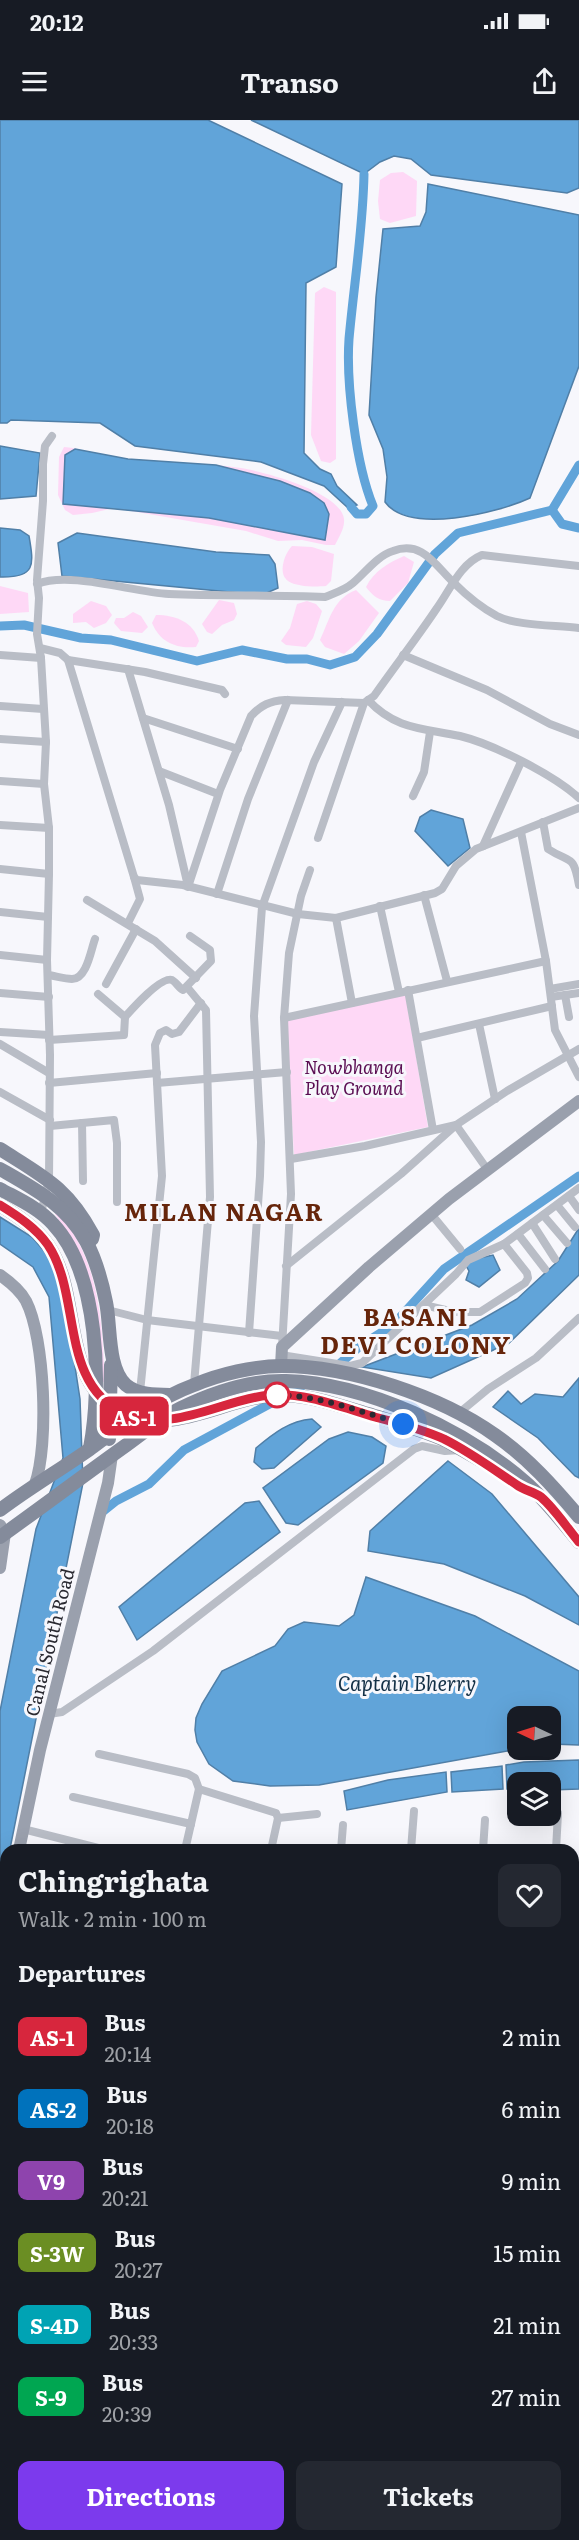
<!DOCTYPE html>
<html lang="en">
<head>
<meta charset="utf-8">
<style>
	:root { --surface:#171b24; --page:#242831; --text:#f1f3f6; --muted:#9ea1a6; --accent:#7c3aed }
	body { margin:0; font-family:Literata,serif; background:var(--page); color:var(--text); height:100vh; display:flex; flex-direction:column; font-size:22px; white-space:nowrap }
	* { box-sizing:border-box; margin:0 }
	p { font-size:20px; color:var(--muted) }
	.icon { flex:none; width:33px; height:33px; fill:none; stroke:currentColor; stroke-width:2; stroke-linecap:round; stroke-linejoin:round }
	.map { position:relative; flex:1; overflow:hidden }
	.sheet { position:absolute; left:0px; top:1724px; width:579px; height:698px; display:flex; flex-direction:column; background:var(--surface); border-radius:18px 18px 0 0; box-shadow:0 6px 24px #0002 }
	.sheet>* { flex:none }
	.badge { padding:0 12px; border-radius:9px; font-size:21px; line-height:39px }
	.needle { width:39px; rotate:274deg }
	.fabs { position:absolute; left:507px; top:1586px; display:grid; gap:12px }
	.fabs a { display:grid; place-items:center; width:54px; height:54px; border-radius:12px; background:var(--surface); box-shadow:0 6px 24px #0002; font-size:30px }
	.you { position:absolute; width:30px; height:30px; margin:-15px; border:4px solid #fff; border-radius:50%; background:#1a73e8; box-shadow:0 0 0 9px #1a73e833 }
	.map>.badge { position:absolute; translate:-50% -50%; box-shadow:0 0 0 3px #fff }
	h2 { padding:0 18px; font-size:22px; line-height:54px }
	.round { display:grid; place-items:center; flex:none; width:63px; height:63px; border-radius:12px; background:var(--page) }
	.headline { display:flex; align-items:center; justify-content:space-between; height:102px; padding:0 18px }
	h1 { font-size:28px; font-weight:700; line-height:45px }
	.action { display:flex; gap:12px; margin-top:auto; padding:12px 18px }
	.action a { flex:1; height:69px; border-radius:12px; background:var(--accent); color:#fff; font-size:24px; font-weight:700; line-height:69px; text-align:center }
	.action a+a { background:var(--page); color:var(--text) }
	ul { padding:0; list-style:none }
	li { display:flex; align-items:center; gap:18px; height:72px; padding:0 18px }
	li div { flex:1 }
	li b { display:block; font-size:22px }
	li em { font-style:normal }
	li .badge { min-width:66px; font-weight:700; text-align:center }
	.status { display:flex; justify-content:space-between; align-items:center; height:42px; padding:0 30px; background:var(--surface); direction:ltr }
	.status svg { height:16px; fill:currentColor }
	header { display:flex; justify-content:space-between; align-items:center; height:78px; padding:0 18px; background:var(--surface); font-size:27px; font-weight:700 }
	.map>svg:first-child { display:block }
	.green { fill:#fed8f6 }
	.water { fill:#61a4d9; stroke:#507fa7; stroke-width:1.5 }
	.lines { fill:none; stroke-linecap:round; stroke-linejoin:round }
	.canal { stroke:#61a4d9; stroke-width:9 }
	.street { stroke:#b9bdc6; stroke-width:8 }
	.secondary { stroke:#9aa0ad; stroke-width:12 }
	.primary { stroke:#848b9b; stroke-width:14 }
	.primary-bridge { stroke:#848b9b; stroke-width:14 }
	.line-casing { stroke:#fff; stroke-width:14 }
	.line { stroke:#d7263d; stroke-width:9 }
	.walk { stroke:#292931; stroke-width:6; stroke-dasharray:0 10.8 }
	.stop-dot { fill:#fff; stroke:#d7263d; stroke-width:3 }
	.labels { text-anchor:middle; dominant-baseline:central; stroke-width:6; stroke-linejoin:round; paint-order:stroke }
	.park-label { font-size:18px; font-style:italic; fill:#5a0d52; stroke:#f7f7fc }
	.street-label { font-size:18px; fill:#292931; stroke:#f7f7fc }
	.water-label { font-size:20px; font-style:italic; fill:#122f46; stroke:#f7f7fc }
	.district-label { font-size:24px; font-weight:bold; letter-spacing:1.5px; fill:#66250b; stroke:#f7f7fc }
</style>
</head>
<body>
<div class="status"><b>20:12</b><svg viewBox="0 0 49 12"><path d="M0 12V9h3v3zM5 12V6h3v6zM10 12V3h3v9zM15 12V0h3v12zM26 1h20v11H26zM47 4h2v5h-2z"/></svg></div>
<header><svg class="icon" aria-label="menu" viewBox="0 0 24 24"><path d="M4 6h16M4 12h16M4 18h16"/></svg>Transo<svg class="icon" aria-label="share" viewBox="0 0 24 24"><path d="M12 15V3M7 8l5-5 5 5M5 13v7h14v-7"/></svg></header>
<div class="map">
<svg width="579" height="2420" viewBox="0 0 579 2420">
	<rect width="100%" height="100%" fill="#f7f7fc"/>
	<g class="green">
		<polygon points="403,52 417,61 416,96 390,103 380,99 378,81 380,60 391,53"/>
		<polygon points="324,167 336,172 336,339 330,343 321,341 311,315 315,173"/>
		<path d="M64,327C83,328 99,337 118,339C159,343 200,342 241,348C265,352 341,372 344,399C345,408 339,417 335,425H326L302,420L278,421L246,411L114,388L92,393L73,395L65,390L58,375L59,337Z"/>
		<path d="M292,426L312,427L334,434L331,461L326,466C315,467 297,467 288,461C277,453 285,433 292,426Z"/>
		<path d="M404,436L414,442L408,463L390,481C379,481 373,476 366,467C374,451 388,443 404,436Z"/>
		<polygon points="0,466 28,473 29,492 0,494"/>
		<path d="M356,470L379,493L359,521L344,534L325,527L320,520C330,499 333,479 356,470Z"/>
		<polygon points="219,480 234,483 237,494 234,500 222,505 212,514 207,512 202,504"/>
		<polygon points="91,481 106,486 112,495 106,503 94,508 86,502 73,503 73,494"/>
		<polygon points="307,481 316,484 322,491 313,518 306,527 286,525 281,521 290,508 297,484"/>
		<polygon points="133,492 141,496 148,507 142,513 121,511 114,503 116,498 124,498"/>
		<path d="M156,495C176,495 193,502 199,521L196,527C176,529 160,522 152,503Z"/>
		<polygon points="405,872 428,1007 294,1035 286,901"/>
		<path d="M57,1092C100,1139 102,1202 105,1262H101L88,1154L73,1121L55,1094Z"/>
	</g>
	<g class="water">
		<polygon points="0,0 208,0 342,64 336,147 306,163 304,333 320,349 331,354 337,366 357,385 348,388 324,366 261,342 135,326 100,303 11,300 7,303 0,303"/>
		<polygon points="251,0 579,0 579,68 567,73 431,55 411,39 394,36 380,42 364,54"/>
		<path d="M428,64L579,95V246L530,378C498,393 409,415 385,382L387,357L383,329L369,295L376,177L383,109L420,106L426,92Z"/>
		<polygon points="0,326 40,333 36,376 0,379"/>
		<polygon points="75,329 128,339 216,345 280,361 310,373 324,383 329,394 325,420 209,398 63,384 65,335"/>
		<path d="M0,408L20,410L29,416C34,445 36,458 0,457Z"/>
		<polygon points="77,413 216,432 269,435 275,444 278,468 262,475 62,456 58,423"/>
		<polygon points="431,690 463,699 470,728 448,746 415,711 420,697"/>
		<polygon points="0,1097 32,1117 51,1139 66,1188 80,1279 83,1363 10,1729 6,1730 6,1749 0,1779 0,1591 36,1409 63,1338 49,1177 33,1147 0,1124"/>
		<polygon points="579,1108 579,1155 509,1223 431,1258 362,1247 472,1205 517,1179 558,1141"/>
		<polygon points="493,1135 500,1150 479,1167 466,1160 469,1151 465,1144 475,1139"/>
		<polygon points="579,1258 579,1358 575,1356 538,1318 493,1287 508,1271 521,1284 535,1274 563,1277"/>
		<path d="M312,1299L321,1307L274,1348L262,1349L254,1342L256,1328C274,1313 289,1301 312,1299Z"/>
		<polygon points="348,1312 372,1317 386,1326 383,1343 298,1405 286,1403 263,1368 329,1319"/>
		<polygon points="448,1341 492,1374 579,1477 579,1505 525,1476 444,1444 368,1431 370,1411"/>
		<polygon points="259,1381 280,1412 137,1520 119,1487 245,1383"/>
		<polygon points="366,1457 475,1496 579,1551 579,1625 551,1624 550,1596 518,1596 518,1629 319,1665 270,1666 233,1661 209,1644 197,1622 195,1610 196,1598 202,1584 222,1551 275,1526 288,1509 304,1502 339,1506 354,1495"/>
		<polygon points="579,1640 579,1669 551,1670 550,1662 518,1662 517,1670 507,1669 506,1645 524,1642"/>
		<polygon points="502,1646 503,1669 452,1672 451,1652"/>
		<polygon points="446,1652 447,1672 347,1690 344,1671 388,1660"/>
		<polygon points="573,1981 579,1981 573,2080"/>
		<polygon points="70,2415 442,2415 443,2420 69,2420"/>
	</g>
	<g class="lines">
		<g class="canal">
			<path d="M351,387L357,394H366L373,386C356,345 346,263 349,219C354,164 363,109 364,54"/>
			<polyline points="552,390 579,345"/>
			<polyline points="0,506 24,505 81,518 111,520 197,541 242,530 287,539 307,539 330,545 355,537 377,514 435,434 458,413 552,390 562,404 579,408"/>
			<polyline points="336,1247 360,1226 393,1205 444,1149 579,1056"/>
			<polyline points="101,1393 116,1381 149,1364 184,1330 301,1267"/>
		</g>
		<g class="street">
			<path d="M37,464C70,451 132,472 169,474C221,476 273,475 325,477C335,473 345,470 353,463C366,452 377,436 393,431C422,420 435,445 453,462C465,474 482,488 497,496C517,506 556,505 579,508"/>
			<polyline points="40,528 60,533 68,540 145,552 222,570 225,574"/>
			<polyline points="0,535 41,538"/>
			<polyline points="403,535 487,570 550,604 579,615"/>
			<polyline points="68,540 134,757 137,760 183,765 298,794 336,798 435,773 442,769 456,746 476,729 579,688"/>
			<polyline points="128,549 169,685 188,766"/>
			<path d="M368,580C396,610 423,608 460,616C493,624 554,655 579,678"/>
			<polyline points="0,586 43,589"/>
			<polyline points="143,598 238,629"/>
			<polyline points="0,619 46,622"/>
			<polyline points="159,651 218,674"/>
			<polyline points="0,661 44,664"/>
			<polyline points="413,676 424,652 430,612"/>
			<path d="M543,702L548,729C571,744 573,733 579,765"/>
			<polyline points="0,705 49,708"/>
			<polyline points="521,712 546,841 555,910 579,957"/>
			<polyline points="318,718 364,583"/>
			<polyline points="483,726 521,642"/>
			<polyline points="0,749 49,754"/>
			<path d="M188,767L220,670L251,596C261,585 270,581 285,580L364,583L374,576C395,546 417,518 437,488C450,470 460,444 482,435L579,446"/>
			<polyline points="217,774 248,679 288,580"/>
			<polyline points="424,775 447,861"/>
			<polyline points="87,780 155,821 196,858"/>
			<polyline points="380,786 399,872"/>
			<polyline points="0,792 48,797"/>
			<polyline points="336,798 352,883"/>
			<polyline points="128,803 140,779 134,757"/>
			<polyline points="0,835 47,840"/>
			<path d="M48,855C55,856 65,859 72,859C87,859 91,829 95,819"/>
			<polyline points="106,864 136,809"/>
			<polyline points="187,867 206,890 210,1077 194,1264"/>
			<polyline points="550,869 579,864"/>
			<polyline points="408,870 433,1010"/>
			<polyline points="0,873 49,877"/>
			<polyline points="565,875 569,897"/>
			<polyline points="551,877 579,873"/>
			<path d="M125,897C132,889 161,856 172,860C176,862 179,868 183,870L211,841L210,830L190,816"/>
			<polyline points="284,898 546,841"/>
			<polyline points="479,904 495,979"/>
			<polyline points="0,912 49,915"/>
			<polyline points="417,918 552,886"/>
			<polyline points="49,920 124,915 125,897 98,874"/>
			<polyline points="0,924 49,953"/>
			<polyline points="49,963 157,953"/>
			<polyline points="157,963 287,952"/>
			<polyline points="0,972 50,1000"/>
			<polyline points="82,1003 83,1061"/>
			<polyline points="50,1006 114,1000 117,1023 117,1082"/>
			<polyline points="291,1039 365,1026 456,1005 487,1049"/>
			<polyline points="569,1076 579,1090"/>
			<polyline points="557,1085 575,1107"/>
			<polyline points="41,1093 49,1060 50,935 47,840 49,754 49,708 44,664 46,622 41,538 37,514 39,478 37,460 43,381 43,344 45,326 52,316"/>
			<polyline points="432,1095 460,1129"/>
			<polyline points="543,1095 567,1123"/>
			<polyline points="532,1103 555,1139"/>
			<polyline points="518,1114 545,1149"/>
			<polyline points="286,1146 401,1054 456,1005 507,971 579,929"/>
			<polyline points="424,1185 454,1192 480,1192 525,1163 528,1158 527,1153 504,1124"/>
			<polyline points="108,1190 147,1200 282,1216"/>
			<polyline points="249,1213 260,1056 261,1022 254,896 262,787 314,642 342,582"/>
			<polyline points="282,1227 291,1074 284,898 289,833 301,776 310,750"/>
			<polyline points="281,1235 350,1246 362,1243 456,1154 468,1140 504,1124 579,1068"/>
			<polyline points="140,1272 162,1056 155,925 160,913 166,910 172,914 179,912 201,883"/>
			<polyline points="459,1293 488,1269 536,1238 579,1198"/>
			<polyline points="49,1594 62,1592 153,1531 414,1329 422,1326 445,1331 460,1330"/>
			<polyline points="99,1634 188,1654 195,1658 199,1669 185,1730"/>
			<polyline points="199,1669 276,1693 278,1698 271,1730"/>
			<polyline points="73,1677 191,1704"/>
			<polyline points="278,1698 317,1694"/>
			<polyline points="23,1709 106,1730"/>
			<polyline points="341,1730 343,1705"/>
			<polyline points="411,1730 414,1691"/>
			<polyline points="483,1730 485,1700"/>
			<polyline points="556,1730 558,1693"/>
			<polyline points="573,1743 579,1743"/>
			<polyline points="0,1920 6,1921"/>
			<polyline points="573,1964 579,1964"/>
			<polyline points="6,1993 6,2003"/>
			<polyline points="0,2050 6,2049"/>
			<polyline points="4,2245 6,2237"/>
			<polyline points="573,2256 579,2257"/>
			<polyline points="0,2294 6,2295"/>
			<polyline points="574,2402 579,2349"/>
			<polyline points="457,2420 457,2415"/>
			<polyline points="503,2420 503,2415"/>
			<polyline points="546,2420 547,2415"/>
		</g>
		<g class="secondary">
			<path d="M0,1155C10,1162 20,1170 26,1181C45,1218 49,1325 35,1364"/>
			<polyline points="281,1246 282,1227 369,1147 449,1079 579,981"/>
			<polyline points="0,1405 5,1413 0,1448"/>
			<polyline points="19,1730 40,1630 108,1363 112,1335"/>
			<polyline points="0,1822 6,1793"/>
			<polyline points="0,2003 4,2003 6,2011"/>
			<polyline points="573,2114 579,2115"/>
		</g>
		<g class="primary">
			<path d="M0,1029C44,1057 67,1067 93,1115L92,1119"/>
			<path d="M0,1049C35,1069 66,1085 86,1121C96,1140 102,1162 106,1182C111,1205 107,1249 126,1265C138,1275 155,1275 170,1275"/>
			<path d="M0,1069C18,1079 39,1088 53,1104C99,1153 102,1266 90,1328"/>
			<polyline points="109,1319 111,1245"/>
			<polyline points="445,1320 487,1344"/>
			<path d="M0,1390C29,1368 60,1350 90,1329C122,1305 156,1279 194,1265C220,1254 254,1246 282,1246C350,1246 440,1276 495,1315C528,1338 554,1367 579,1397"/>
			<path d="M0,1417C42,1387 83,1356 125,1326C143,1313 161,1298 181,1288C212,1273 251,1260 286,1261C366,1263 465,1310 525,1362C545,1379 562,1402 579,1422"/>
		</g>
		<path class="primary-bridge" d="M0,1085C18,1096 36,1108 48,1125C82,1175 60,1255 116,1289C171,1322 228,1273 284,1275C313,1276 340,1286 368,1294C394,1302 420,1309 445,1320"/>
	</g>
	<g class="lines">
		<defs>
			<path id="line" d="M0,1085C18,1096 36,1108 48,1125C82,1176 59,1264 124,1293C173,1314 221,1280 269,1275C305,1272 341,1287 375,1297C398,1303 422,1309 444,1319C470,1332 493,1349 517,1365C524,1370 534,1372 541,1377C555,1389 567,1408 579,1422"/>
		</defs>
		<use href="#line" class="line-casing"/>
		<use href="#line" class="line"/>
		<path class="walk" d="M277,1275H272C317,1274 360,1292 403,1304"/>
	</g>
	<circle class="stop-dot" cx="277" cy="1275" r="12"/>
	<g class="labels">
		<g class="park-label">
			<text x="354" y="946">Nowbhanga<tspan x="354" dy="21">Play Ground</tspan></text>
		</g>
		<g class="street-label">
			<text transform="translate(49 1522) rotate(-76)">Canal South Road</text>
		</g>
		<g class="water-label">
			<text x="407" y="1562">Captain Bherry</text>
		</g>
		<g class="district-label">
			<text x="224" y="1090">MILAN NAGAR</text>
			<text x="416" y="1195">BASANI<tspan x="416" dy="28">DEVI COLONY</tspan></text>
		</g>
	</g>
</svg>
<div class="fabs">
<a><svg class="needle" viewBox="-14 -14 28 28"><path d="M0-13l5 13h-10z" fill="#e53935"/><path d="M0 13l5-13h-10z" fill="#9ea1a6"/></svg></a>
<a><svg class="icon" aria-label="layers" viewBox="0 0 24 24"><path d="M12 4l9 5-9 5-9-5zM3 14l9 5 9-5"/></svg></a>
</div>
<div class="you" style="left:403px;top:1304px"></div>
<b class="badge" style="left:134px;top:1296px;background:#d7263d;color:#fff">AS-1</b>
<section class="sheet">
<div class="headline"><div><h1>Chingrighata</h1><p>Walk · 2 min · 100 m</p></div><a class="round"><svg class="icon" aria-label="heart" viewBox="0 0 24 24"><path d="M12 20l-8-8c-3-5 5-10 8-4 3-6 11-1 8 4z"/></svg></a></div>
<h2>Departures</h2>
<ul>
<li><span class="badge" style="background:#d7263d;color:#fff">AS-1</span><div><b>Bus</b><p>20:14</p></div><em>2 min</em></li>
<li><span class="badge" style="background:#0072bc;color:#fff">AS-2</span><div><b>Bus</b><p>20:18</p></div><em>6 min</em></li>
<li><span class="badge" style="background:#8e44ad;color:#fff">V9</span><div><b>Bus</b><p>20:21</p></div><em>9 min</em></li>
<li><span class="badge" style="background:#6b8e23;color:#fff">S-3W</span><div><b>Bus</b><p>20:27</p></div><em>15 min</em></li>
<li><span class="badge" style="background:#00a3b4;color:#fff">S-4D</span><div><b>Bus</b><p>20:33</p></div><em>21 min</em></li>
<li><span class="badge" style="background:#00a651;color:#fff">S-9</span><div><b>Bus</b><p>20:39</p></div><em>27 min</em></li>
</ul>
<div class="action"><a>Directions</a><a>Tickets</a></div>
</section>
</div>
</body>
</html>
